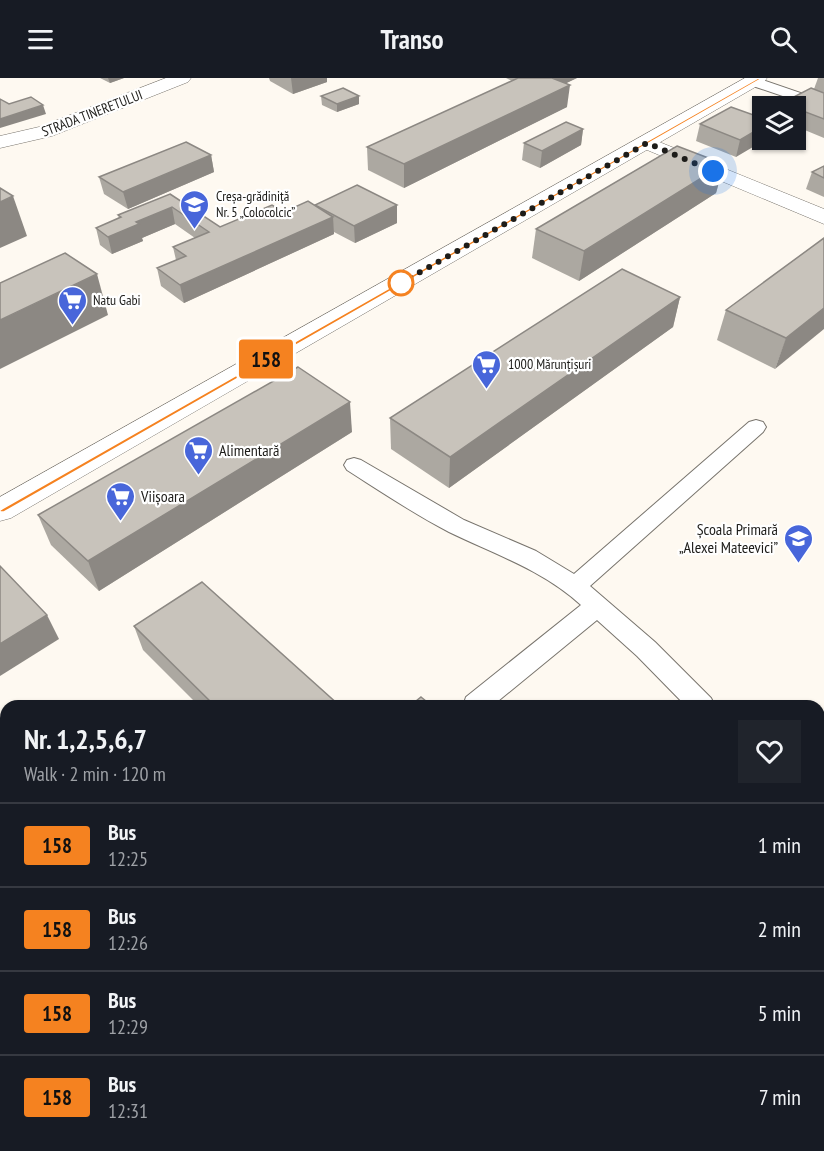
<!DOCTYPE html>
<html lang="en">
<head>
<meta charset="utf-8">
<style>
	:root { --surface:#171b24; --page:#20242c; --text:#f1f3f6; --muted:#9ea1a6; --line:#363941 }
	body { margin:0; font-family:"PT Sans Narrow",sans-serif; background:var(--page); color:var(--text); height:100vh; display:flex; flex-direction:column; font-size:22px; white-space:nowrap }
	* { box-sizing:border-box; margin:0 }
	p { font-size:20px; color:var(--muted) }
	.icon { flex:none; width:33px; height:33px; fill:none; stroke:currentColor; stroke-width:2; stroke-linecap:round; stroke-linejoin:round }
	.map { position:relative; flex:1; overflow:hidden }
	.panel { position:absolute; left:0px; top:622px; width:825px; height:452px; display:flex; flex-direction:column; background:var(--surface); border-radius:18px 18px 0 0; box-shadow:0 2px 4px #0004 }
	.panel>* { flex:none }
	.badge { padding:0 12px; border-radius:4px; font-size:21px; line-height:39px }
	.fabs { position:absolute; left:752px; top:18px; display:grid; gap:12px }
	.fabs a { display:grid; place-items:center; width:54px; height:54px; border-radius:0px; background:var(--surface); box-shadow:0 2px 4px #0004; font-size:30px }
	.you { position:absolute; width:30px; height:30px; margin:-15px; border:4px solid #fff; border-radius:50%; background:#1a73e8; box-shadow:0 0 0 9px #1a73e833 }
	.map>.badge { position:absolute; translate:-50% -50%; box-shadow:0 0 0 3px #fff }
	.round { display:grid; place-items:center; flex:none; width:63px; height:63px; border-radius:0px; background:var(--page) }
	.overview { display:flex; align-items:center; justify-content:space-between; height:102px; padding:0 24px }
	h1 { font-size:28px; font-weight:700; line-height:45px }
	ul { padding:0; list-style:none }
	li { display:flex; align-items:center; gap:18px; height:84px; padding:0 24px; border-top:2px solid var(--line) }
	li div { flex:1 }
	li b { display:block; font-size:22px }
	li em { font-style:normal }
	li .badge { min-width:66px; font-weight:700; text-align:center }
	header { display:flex; justify-content:space-between; align-items:center; height:78px; padding:0 24px; background:var(--surface); font-size:27px; font-weight:700 }
	.map>svg:first-child { display:block }
	.lines { fill:none; stroke-linecap:round; stroke-linejoin:round }
	.lane-casing { stroke:#78746d; stroke-width:2 }
	.street-casing { stroke:#78746d; stroke-width:1 }
	.secondary-casing { stroke:#78746d; stroke-width:1 }
	.lane { fill:#fff; fill-rule:evenodd }
	.street { fill:#fff; fill-rule:evenodd }
	.secondary { fill:#fff; fill-rule:evenodd }
	.wall { fill:#aca8a1 }
	.shaded-wall { fill:#8c8883 }
	.building { fill:#c8c3bb; stroke:#8c8883; stroke-width:1.5 }
	.line { fill:#f58220; stroke:#fff; stroke-width:1.5 }
	.walk { stroke:#1d1c19; stroke-width:6; stroke-dasharray:0 10.8 }
	.stop-dot { fill:#fff; stroke:#f58220; stroke-width:3 }
	.labels { text-anchor:middle; dominant-baseline:central; stroke-width:4.5; stroke-linejoin:round; paint-order:stroke }
	.far-street-label { font-size:14px; fill:#1d1c19; stroke:#fff }
	.far-poi-label { font-size:14px; fill:#1d1c19; stroke:#fff; text-anchor:start }
	.poi-label { font-size:16px; fill:#1d1c19; stroke:#fff; text-anchor:start }
</style>
</head>
<body>
<header><svg class="icon" aria-label="menu" viewBox="0 0 24 24"><path d="M4 6h16M4 12h16M4 18h16"/></svg>Transo<svg class="icon" aria-label="search" viewBox="0 0 24 24"><circle cx="10" cy="10" r="6"/><path d="M15 15l6 6"/></svg></header>
<div class="map">
<svg width="824" height="1073" viewBox="0 0 824 1073">
	<rect width="100%" height="100%" fill="#fef9f1"/>
	<g class="lines">
		<defs>
			<g id="lane">
				<polygon points="747,0 757,0 824,23 824,32 747,6 745,3"/>
				<path d="M756,342L763,344L766,349L763,354L590,508L655,564L711,620L715,628H686L637,578L597,542L492,628H463L466,619L581,527C541,491 496,477 449,454C414,436 380,413 347,392L344,387L347,382L354,380L361,382L464,442L536,473L574,496L749,344Z"/>
			</g>
			<g id="street">
				<polygon points="166,0 191,0 188,4 52,58 0,70 0,58 39,49"/>
				<polygon points="647,59 824,131 824,146 640,69 637,65 640,61"/>
				<polygon points="824,647 824,683 819,685 819,649"/>
				<polygon points="451,1068 501,1068 499,1073 449,1073"/>
			</g>
			<polygon id="secondary" points="745,0 767,0 764,4 11,440 0,443 0,419"/>
		</defs>
		<use href="#lane" class="lane-casing"/>
		<use href="#street" class="street-casing"/>
		<use href="#secondary" class="secondary-casing"/>
		<use href="#lane" class="lane"/>
		<use href="#street" class="street"/>
		<use href="#secondary" class="secondary"/>
	</g>
	<g class="wall">
		<polygon points="100,0 124,0 110,5"/>
		<polygon points="269,0 327,0 327,4 293,16 270,3"/>
		<polygon points="506,0 577,0 566,5 567,29 404,110 368,92 367,69 512,3"/>
		<polygon points="818,0 824,0 824,15 814,11"/>
		<polygon points="824,15 824,60 795,48 795,28 781,28 782,25"/>
		<polygon points="321,18 359,18 359,26 337,34 322,27"/>
		<polygon points="762,40 736,79 696,63 700,46"/>
		<polygon points="583,51 581,67 540,90 522,82 524,65"/>
		<polygon points="211,77 214,94 128,131 104,116 99,99"/>
		<polygon points="724,86 716,115 579,203 532,180 536,151"/>
		<polygon points="824,88 824,119 806,111 812,94"/>
		<polygon points="170,116 220,149 284,134 315,128 315,127 397,127 397,145 355,165 334,154 334,156 184,225 161,208 157,190 176,182 173,169 195,160 175,146 142,160 143,163 112,176 100,167 96,150 119,140 118,137"/>
		<polygon points="824,160 775,291 717,262 726,232"/>
		<polygon points="680,219 673,249 449,410 391,371 390,340"/>
		<polygon points="352,354 99,513 51,467 38,437"/>
		<polygon points="134,548 340,628 199,628 143,572"/>
		<polygon points="819,756 824,760 824,847 819,843"/>
		<polygon points="643,1068 764,1068 770,1073 648,1073"/>
	</g>
	<g class="shaded-wall">
		<polygon points="108,0 124,0 110,5"/>
		<polygon points="291,0 327,0 327,4 293,16"/>
		<polygon points="548,0 577,0 546,15"/>
		<polygon points="570,7 567,29 404,110 404,86"/>
		<polygon points="359,18 359,26 337,34 337,26"/>
		<polygon points="43,27 46,36 0,50 0,41"/>
		<polygon points="762,49 762,62 765,62 736,79 740,62"/>
		<polygon points="583,51 581,67 540,90 542,73"/>
		<polygon points="211,77 214,94 128,131 123,114"/>
		<polygon points="724,86 716,115 579,203 584,173"/>
		<polygon points="13,118 27,158 0,170 0,124"/>
		<polygon points="397,127 397,145 355,165 354,148"/>
		<polygon points="172,129 175,146 142,160 143,163 112,176 108,159 136,144"/>
		<polygon points="333,139 334,156 184,225 180,207"/>
		<polygon points="97,196 108,237 0,291 0,242"/>
		<polygon points="680,219 673,249 449,410 450,379"/>
		<polygon points="824,230 824,251 775,291 786,260"/>
		<polygon points="350,324 352,354 99,513 88,483"/>
		<polygon points="47,537 59,561 0,598 0,566"/>
		<polygon points="6,834 6,865 5,865 0,859 0,839"/>
	</g>
	<g class="building">
		<polygon points="518,0 552,0 570,7 404,86 367,69"/>
		<polygon points="343,10 359,18 337,26 321,18"/>
		<polygon points="811,10 824,15 824,41 795,30 795,28 791,28 782,25"/>
		<polygon points="31,19 43,27 0,41 0,21 9,26"/>
		<polygon points="731,29 762,40 762,49 740,62 700,46"/>
		<polygon points="566,44 583,51 542,73 524,65"/>
		<polygon points="186,64 211,77 123,114 99,99"/>
		<polygon points="677,68 724,86 584,173 536,151"/>
		<polygon points="824,88 824,100 812,94"/>
		<polygon points="357,107 397,127 354,148 315,127"/>
		<polygon points="0,110 13,118 0,124"/>
		<polygon points="170,116 220,149 272,127 284,134 308,123 333,139 180,207 157,190 186,178 173,169 209,154 172,129 136,144 139,146 108,159 96,150 121,139 118,137"/>
		<polygon points="824,160 824,230 786,260 726,232"/>
		<polygon points="65,175 97,196 0,242 0,205"/>
		<polygon points="622,191 680,219 450,379 390,340"/>
		<polygon points="298,289 350,324 88,483 38,437"/>
		<polygon points="0,488 47,537 0,566"/>
		<polygon points="202,504 340,628 215,628 134,548"/>
		<polygon points="421,619 432,628 410,628"/>
		<polygon points="0,679 6,687 6,834 0,839"/>
		<polygon points="819,756 824,760 824,825 819,821"/>
		<polygon points="6,897 6,909 0,902"/>
		<polygon points="107,1068 236,1068 239,1073 110,1073"/>
		<polygon points="566,1068 620,1068 625,1073 562,1073"/>
		<polygon points="659,1068 764,1068 770,1073 664,1073"/>
	</g>
	<polygon class="line" points="758,0 761,1 4,434 0,434 0,432"/>
	<g class="lines">
		<polyline class="walk" points="401,205 647,65 713,93"/>
	</g>
	<defs>
		<symbol id="school-pin" viewBox="-11 -11 22 30"><path d="M0 17L-7.5 6A9.5 9.5 0 1 1 7.5 6Z" fill="#4866da" stroke="#fff"/><path d="M0-5L7-2L0 1L-7-2ZM-4 1L0 2.5L4 1V4Q0 6-4 4Z" fill="#fff"/></symbol>
		<symbol id="supermarket-pin" viewBox="-11 -11 22 30"><path d="M0 17L-7.5 6A9.5 9.5 0 1 1 7.5 6Z" fill="#4866da" stroke="#fff"/><path d="M-6-5.5h2.5l.6 2H6L4.5 2H-2.5L-4.4-4H-6ZM-1.5 3.2a1.3 1.3 0 1 0 .1 0ZM3 3.2a1.3 1.3 0 1 0 .1 0Z" fill="#fff"/></symbol>
	</defs>
	<g fill-rule="evenodd">
		<use href="#school-pin" x="178" y="110" width="33" height="45"/>
		<use href="#supermarket-pin" x="56" y="206" width="33" height="45"/>
		<use href="#supermarket-pin" x="470" y="270" width="33" height="45"/>
		<use href="#supermarket-pin" x="182" y="356" width="33" height="45"/>
		<use href="#supermarket-pin" x="104" y="402" width="33" height="45"/>
		<use href="#school-pin" x="782" y="444" width="33" height="45"/>
	</g>
	<circle class="stop-dot" cx="401" cy="205" r="12"/>
	<g class="labels">
		<g class="far-street-label">
			<text transform="translate(92 35) rotate(-21)">STRADA TINERETULUI</text>
		</g>
		<g class="far-poi-label">
			<text x="216" y="118">Creșa-grădiniță<tspan x="216" dy="16">Nr. 5 „Colocolcic”</tspan></text>
			<text x="93" y="222">Natu Gabi</text>
			<text x="508" y="286">1000 Mărunțișuri</text>
		</g>
		<g class="poi-label">
			<text x="219" y="372">Alimentară</text>
			<text x="141" y="418">Viișoara</text>
			<text x="778" y="451" text-anchor="end">Școala Primară<tspan x="778" dy="18">„Alexei Mateevici”</tspan></text>
		</g>
	</g>
</svg>
<div class="fabs">
<a><svg class="icon" aria-label="layers" viewBox="0 0 24 24"><path d="M12 4l9 5-9 5-9-5zM3 14l9 5 9-5"/></svg></a>
</div>
<div class="you" style="left:713px;top:93px"></div>
<b class="badge" style="left:266px;top:281px;background:#f58220;color:#111">158</b>
<section class="panel">
<div class="overview"><div><h1>Nr. 1,2,5,6,7</h1><p>Walk · 2 min · 120 m</p></div><a class="round"><svg class="icon" aria-label="heart" viewBox="0 0 24 24"><path d="M12 20l-8-8c-3-5 5-10 8-4 3-6 11-1 8 4z"/></svg></a></div>
<ul>
<li><span class="badge" style="background:#f58220;color:#111">158</span><div><b>Bus</b><p>12:25</p></div><em>1 min</em></li>
<li><span class="badge" style="background:#f58220;color:#111">158</span><div><b>Bus</b><p>12:26</p></div><em>2 min</em></li>
<li><span class="badge" style="background:#f58220;color:#111">158</span><div><b>Bus</b><p>12:29</p></div><em>5 min</em></li>
<li><span class="badge" style="background:#f58220;color:#111">158</span><div><b>Bus</b><p>12:31</p></div><em>7 min</em></li>
</ul>
</section>
</div>
</body>
</html>
